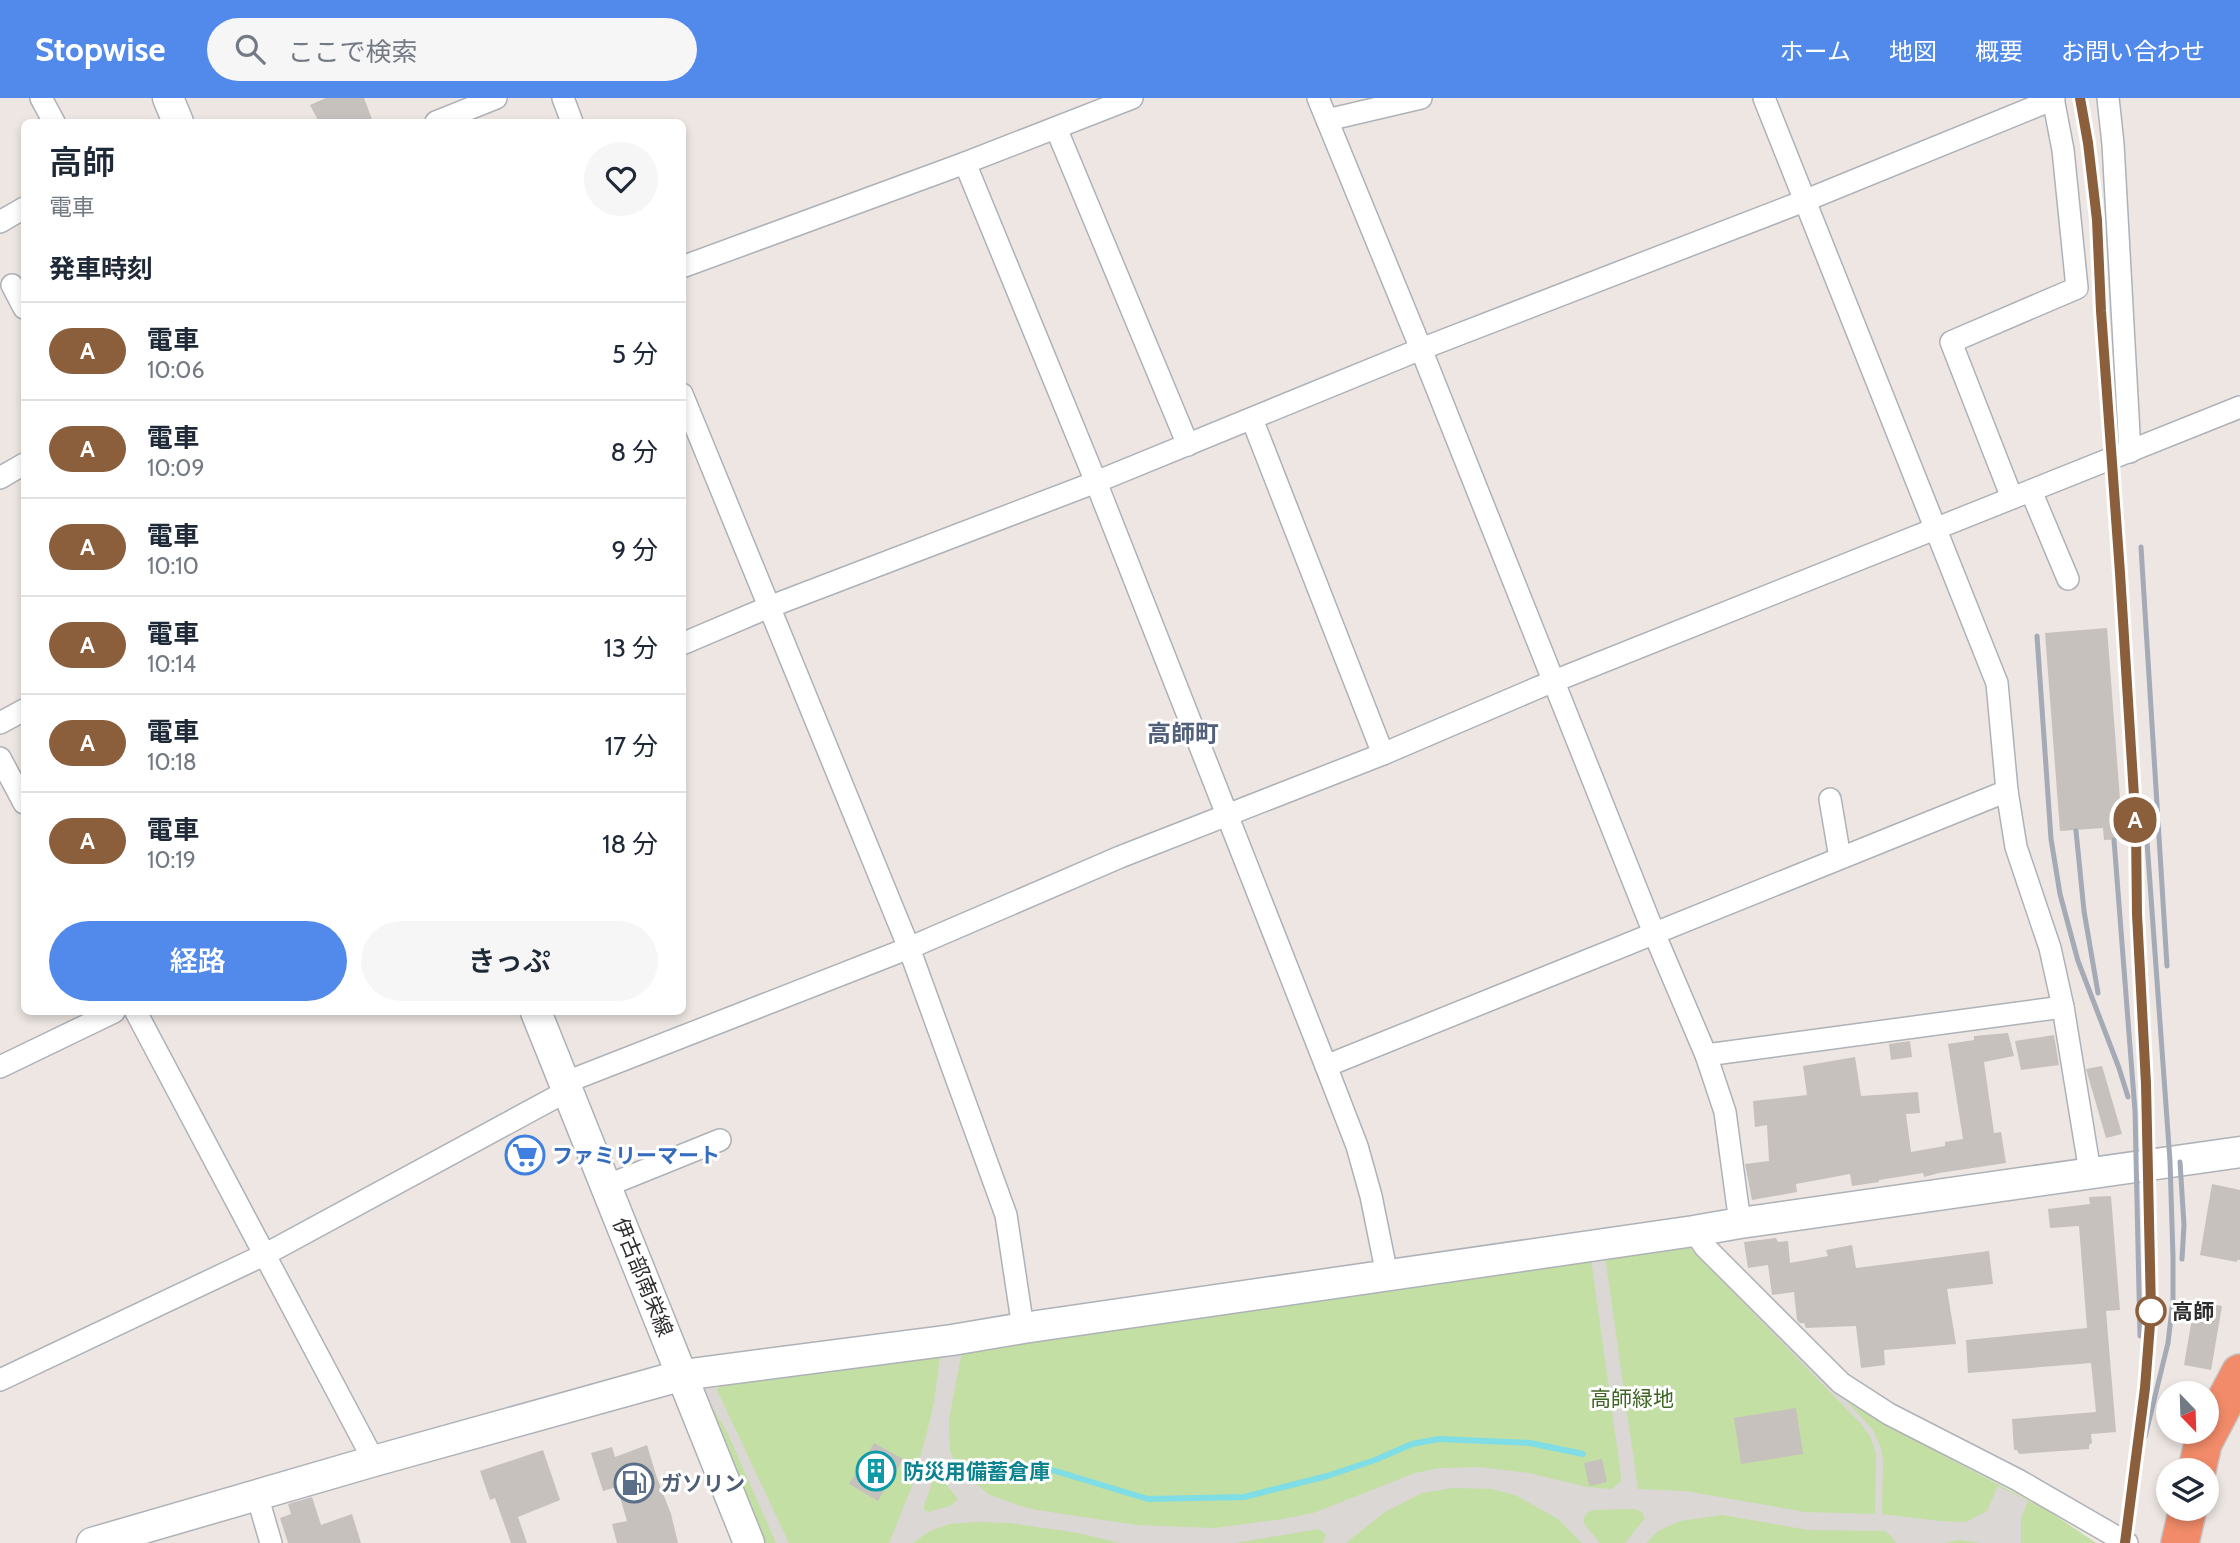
<!DOCTYPE html>
<html lang="ja">
<head>
<meta charset="utf-8">
<style>
	:root { --surface:#fff; --page:#f6f6f7; --text:#1f2937; --muted:#747a83; --line:#e0e1e3; --accent:#518aeb }
	body { margin:0; font-family:Cabin,"Noto Sans JP",sans-serif; background:var(--page); color:var(--text); height:100vh; display:flex; flex-direction:column; font-size:26px; white-space:nowrap }
	* { box-sizing:border-box; margin:0 }
	p { font-size:23px; color:var(--muted) }
	.icon { flex:none; width:38px; height:38px; fill:none; stroke:currentColor; stroke-width:2; stroke-linecap:round; stroke-linejoin:round }
	.map { position:relative; flex:1; overflow:hidden }
	.drawer { position:absolute; left:21px; top:21px; width:665px; height:896px; display:flex; flex-direction:column; background:var(--surface); border-radius:10px; box-shadow:0 4px 10px #0003 }
	.drawer>* { flex:none }
	.badge { padding:0 14px; border-radius:23px; font-size:24px; line-height:46px }
	.needle { width:46px; rotate:157deg }
	.buttons { position:absolute; left:2156px; top:1283px; display:grid; gap:14px }
	.buttons a { display:grid; place-items:center; width:63px; height:63px; border-radius:50%; background:var(--surface); box-shadow:0 4px 10px #0003; font-size:35px }
	.map>.badge { position:absolute; translate:-50% -50%; box-shadow:0 0 0 4px #fff }
	h2 { padding:0 28px; font-size:26px; line-height:63px }
	.round { display:grid; place-items:center; flex:none; width:74px; height:74px; border-radius:37px; background:var(--page) }
	.head { display:flex; align-items:center; justify-content:space-between; height:119px; padding:0 28px }
	h1 { font-size:33px; font-weight:600; line-height:52px }
	.cta { display:flex; gap:14px; margin-top:auto; padding:14px 28px }
	.cta a { flex:1; height:80px; border-radius:42px; background:var(--accent); color:#fff; font-size:28px; font-weight:600; line-height:80px; text-align:center }
	.cta a+a { background:var(--page); color:var(--text) }
	ul { padding:0; list-style:none }
	li { display:flex; align-items:center; gap:21px; height:98px; padding:0 28px; border-top:2px solid var(--line) }
	li div { flex:1 }
	li b { display:block; font-size:26px }
	li em { font-style:normal }
	li .badge { min-width:77px; font-weight:700; text-align:center }
	header { display:flex; align-items:center; gap:42px; box-sizing:border-box; height:98px; padding:0 35px; background:var(--accent); color:#fff }
	header strong { font-size:33px }
	nav { display:flex; gap:38px; margin-inline-start:auto; font-size:24px }
	.search { width:490px; height:63px; background:var(--page); display:flex; align-items:center; gap:18px; box-sizing:border-box; padding:0 24px; border-radius:38px; color:var(--muted); font-size:26px }
	.map>svg:first-child { display:block }
	.green { fill:#c3dfa3 }
	.plaza { fill:#dad7d4; fill-rule:evenodd }
	.lines { fill:none; stroke-linecap:round; stroke-linejoin:round }
	.stream { stroke:#7fdde5; stroke-width:6 }
	.building { fill:#c6c1bd }
	.street-casing { stroke:#aeb2b8; stroke-width:24 }
	.secondary-casing { stroke:#aeb2b8; stroke-width:33 }
	.highway-casing { stroke:#c4c4c4; stroke-width:40 }
	.street { stroke:#fff; stroke-width:21 }
	.secondary { stroke:#fff; stroke-width:30 }
	.highway { stroke:#f18b69; stroke-width:37 }
	.rail { stroke:#a4aab6; stroke-width:5 }
	.line-casing { stroke:#fff; stroke-width:16 }
	.line { stroke:#8b5e3c; stroke-width:10 }
	.stop-dot { fill:#fff; stroke:#8b5e3c; stroke-width:3.5 }
	.labels { text-anchor:middle; dominant-baseline:central; stroke-width:6; stroke-linejoin:round; paint-order:stroke }
	.shop-label { font-size:21px; font-weight:bold; fill:#366cbe; stroke:#fff; text-anchor:start }
	.street-label { font-size:21px; fill:#2e2e2e; stroke:#fff }
	.stop-label { font-size:21px; font-weight:bold; fill:#2e2e2e; stroke:#fff; text-anchor:start }
	.park-label { font-size:21px; fill:#3d6622; stroke:#fff }
	.culture-label { font-size:21px; font-weight:bold; fill:#0d838f; stroke:#fff; text-anchor:start }
	.service-label { font-size:21px; font-weight:bold; fill:#4e5e75; stroke:#fff; text-anchor:start }
	.quarter-label { font-size:24px; font-weight:bold; fill:#51607b; stroke:#fff }
</style>
</head>
<body>
<header>
<strong>Stopwise</strong>
<div class="search"><svg class="icon" aria-label="search" viewBox="0 0 24 24"><circle cx="10" cy="10" r="6"/><path d="M15 15l6 6"/></svg>ここで検索</div>
<nav><a>ホーム</a><a>地図</a><a>概要</a><a>お問い合わせ</a></nav>
</header>
<div class="map">
<svg width="2240" height="1445" viewBox="0 0 2240 1445">
	<rect width="100%" height="100%" fill="#ede6e2"/>
	<polygon class="green" points="1678,1147 1690,1150 1834,1289 1867,1314 1905,1337 2047,1412 2096,1445 762,1445 703,1300 728,1283"/>
	<path class="plaza" d="M1687,1143L1834,1289L1873,1332L1881,1350L1883,1363L1882,1416L1939,1423L1966,1424L1987,1413L1998,1388L2028,1403L2021,1421V1445H1980L1959,1442L1945,1445H1896L1891,1438L1884,1433L1808,1432L1722,1417L1680,1423L1658,1433L1646,1445H1625L1645,1420L1641,1413L1634,1411L1593,1412L1587,1415L1583,1422L1585,1427L1600,1445H1582L1558,1421L1515,1397L1491,1391L1453,1390L1422,1395L1385,1414L1346,1445H1323L1326,1437L1319,1431L1235,1445H1120L1078,1435L1010,1425L977,1424L950,1426L930,1433L913,1445H889L912,1388L927,1334L934,1304L940,1257L728,1283L716,1290L789,1445H776L726,1332L708,1302L703,1300V1292L716,1283ZM1678,1147L1690,1150L1861,1326L1870,1338L1876,1356L1875,1416L1805,1414L1686,1393L1638,1391L1605,1158ZM1591,1161L1621,1378V1383L1612,1391L1587,1389L1529,1375L1480,1369L1440,1370L1415,1375L1313,1415L1282,1421L1215,1430L1137,1427L1037,1412L1020,1408L990,1397L959,1373L950,1353L949,1322L962,1253ZM940,1379L958,1401L950,1408L928,1414L924,1412V1408L933,1382Z"/>
	<g class="lines">
		<polyline class="stream" points="1052,1372 1148,1401 1244,1399 1327,1378 1375,1362 1412,1346 1439,1341 1530,1345 1583,1356"/>
	</g>
	<g class="building">
		<polygon points="326,0 364,0 373,24 319,24 310,7"/>
		<polygon points="2107,530 2123,741 2104,742 2103,730 2060,733 2045,535"/>
		<polygon points="2008,935 2014,958 1984,964 1994,1035 2001,1034 2006,1065 1939,1075 1924,1079 1923,1075 1879,1082 1879,1084 1852,1088 1850,1076 1796,1086 1797,1094 1752,1102 1745,1066 1769,1063 1767,1027 1755,1029 1753,1003 1807,997 1803,968 1855,959 1861,998 1918,994 1920,1015 1906,1016 1911,1054 1945,1048 1945,1044 1963,1041 1948,946 1974,942 1974,938"/>
		<polygon points="2054,937 2059,967 2021,972 2015,943"/>
		<polygon points="1910,943 1912,959 1891,962 1889,946"/>
		<polygon points="2102,968 2122,1036 2106,1040 2086,971"/>
		<polygon points="2212,1086 2240,1092 2240,1162 2237,1162 2237,1164 2200,1157"/>
		<polygon points="2111,1098 2120,1212 2106,1213 2116,1334 2091,1336 2092,1345 2089,1347 2089,1351 2019,1356 2017,1352 2014,1352 2012,1321 2096,1314 2091,1265 1968,1275 1966,1242 2087,1230 2079,1128 2050,1130 2048,1111 2090,1106 2089,1099"/>
		<polygon points="1776,1140 1778,1144 1788,1143 1790,1165 1828,1158 1826,1152 1852,1147 1856,1170 1989,1153 1993,1186 1947,1191 1956,1246 1884,1252 1885,1267 1861,1270 1856,1228 1806,1230 1804,1225 1800,1225 1797,1222 1794,1194 1772,1197 1768,1167 1748,1170 1744,1144"/>
		<polygon points="2195,1203 2222,1208 2211,1272 2184,1267"/>
		<polygon points="1796,1310 1803,1356 1741,1366 1734,1320"/>
		<polygon points="874,1345 903,1361 878,1403 849,1386"/>
		<polygon points="647,1347 657,1380 671,1416 678,1445 617,1445 612,1426 627,1423 617,1389 603,1393 591,1355 612,1349 615,1359"/>
		<polygon points="543,1352 560,1402 518,1419 527,1445 511,1445 495,1400 490,1402 480,1373"/>
		<polygon points="1602,1361 1607,1384 1589,1388 1584,1365"/>
		<polygon points="312,1399 321,1427 352,1416 361,1445 288,1445 280,1420 291,1416 288,1406"/>
	</g>
	<g class="lines">
		<defs>
			<g id="street">
				<polyline points="41,0 54,24"/>
				<polyline points="563,0 572,24"/>
				<polyline points="1318,0 1421,251 1654,835 1706,957 1725,1014 1740,1125"/>
				<polyline points="1764,0 1997,585 2007,693 2016,749 2050,850 2063,909 2090,1074"/>
				<polyline points="2108,0 2113,46 2130,354"/>
				<polyline points="1327,22 1421,0"/>
				<polyline points="436,24 496,0"/>
				<polyline points="1056,30 1188,347"/>
				<polyline points="965,65 1096,384 1326,968 1357,1048 1371,1098 1387,1177"/>
				<polyline points="0,124 24,110"/>
				<polyline points="682,169 965,65 1132,0"/>
				<polyline points="12,187 24,210"/>
				<polyline points="682,296 909,850 1006,1117 1023,1230"/>
				<polyline points="1252,321 1383,656"/>
				<polyline points="0,380 24,366"/>
				<polyline points="2031,393 2068,481"/>
				<polyline points="2012,400 1951,244 2077,190 2063,52 2053,0"/>
				<polyline points="682,546 769,509 1096,384 1421,251 1804,103 2054,1"/>
				<polyline points="0,625 24,612"/>
				<polyline points="0,660 24,705"/>
				<polyline points="1830,701 1840,760"/>
				<polyline points="136,914 374,1363"/>
				<polyline points="1706,957 2063,909"/>
				<polyline points="1326,968 2007,693"/>
				<polyline points="0,969 114,914"/>
				<polyline points="564,985 909,850 1120,759 1383,656 1537,590 2240,309"/>
				<polyline points="606,1088 720,1042"/>
				<polyline points="1694,1133 1705,1149 1841,1285 1889,1316 2018,1382 2127,1445"/>
				<polyline points="0,1282 266,1156 567,993"/>
				<polyline points="257,1397 271,1445"/>
			</g>
			<g id="secondary">
				<polyline points="168,0 178,24"/>
				<polyline points="536,914 749,1445"/>
				<polyline points="92,1445 374,1363 683,1277 952,1242 1023,1230 1694,1133 1740,1125 2240,1054"/>
			</g>
			<g id="highway">
				<polyline points="2197,1372 2203,1345 2240,1275"/>
				<polyline points="2180,1445 2188,1410"/>
			</g>
		</defs>
		<use href="#street" class="street-casing"/>
		<use href="#secondary" class="secondary-casing"/>
		<use href="#highway" class="highway-casing"/>
		<use href="#street" class="street"/>
		<use href="#secondary" class="secondary"/>
		<use href="#highway" class="highway"/>
		<g class="rail">
			<polyline points="2080,0 2088,45 2097,122 2136,730 2137,816 2146,986 2151,1213 2145,1290 2125,1445"/>
			<polyline points="2141,449 2167,868"/>
			<polyline points="2037,538 2051,741 2060,796 2078,863 2119,970 2128,999"/>
			<polyline points="2144,702 2170,1063 2173,1159 2173,1202 2168,1245 2145,1339"/>
			<polyline points="2076,733 2084,813 2098,895"/>
			<polyline points="2114,742 2135,1013 2140,1238"/>
			<polyline points="2180,1064 2184,1127 2182,1161"/>
		</g>
	</g>
	<g class="lines">
		<defs>
			<polyline id="line" points="2080,0 2088,45 2097,122 2101,213 2120,475 2136,730 2137,816 2146,986 2151,1213 2145,1290 2125,1445"/>
		</defs>
		<use href="#line" class="line-casing"/>
		<use href="#line" class="line"/>
	</g>
	<defs>
		<symbol id="supermarket-ring" viewBox="-11 -11 22 22"><circle r="9.5" fill="#fff" stroke="#3f7fe0" stroke-width="1.5"/><path d="M-6-5.5h2.5l.6 2H6L4.5 2H-2.5L-4.4-4H-6ZM-1.5 3.2a1.3 1.3 0 1 0 .1 0ZM3 3.2a1.3 1.3 0 1 0 .1 0Z" fill="#3f7fe0"/></symbol>
		<symbol id="building-ring" viewBox="-11 -11 22 22"><circle r="9.5" fill="#fff" stroke="#0f9aa8" stroke-width="1.5"/><path d="M-4-6H4V6H1V3H-1V6H-4ZM-2.5-4.3h1.7v1.8h-1.7ZM.8-4.3h1.7v1.8H.8ZM-2.5-1h1.7V.8h-1.7ZM.8-1h1.7V.8H.8Z" fill="#0f9aa8"/></symbol>
		<symbol id="fuel-ring" viewBox="-11 -11 22 22"><circle r="9.5" fill="#fff" stroke="#5c6f8a" stroke-width="1.5"/><path d="M-5.5-6h7V0h2V4h1.3V-2.5L3-4.5l.8-.8L6-3V5H2.5V1h-1V6h-7ZM-4.2-4.7v3.2H.2V-4.7Z" fill="#5c6f8a"/></symbol>
	</defs>
	<g fill-rule="evenodd">
		<use href="#supermarket-ring" x="503" y="1035" width="44" height="44"/>
		<use href="#building-ring" x="854" y="1351" width="44" height="44"/>
		<use href="#fuel-ring" x="612" y="1363" width="44" height="44"/>
	</g>
	<circle class="stop-dot" cx="2151" cy="1213" r="14"/>
	<g class="labels">
		<g class="shop-label">
			<text x="552" y="1057">ファミリーマート</text>
		</g>
		<g class="street-label">
			<text transform="translate(643 1179) rotate(68)">伊古部南栄線</text>
		</g>
		<g class="stop-label">
			<text x="2172" y="1213">高師</text>
		</g>
		<g class="park-label">
			<text x="1632" y="1300">高師緑地</text>
		</g>
		<g class="culture-label">
			<text x="903" y="1373">防災用備蓄倉庫</text>
		</g>
		<g class="service-label">
			<text x="661" y="1385">ガソリン</text>
		</g>
		<g class="quarter-label">
			<text x="1183" y="635">高師町</text>
		</g>
	</g>
</svg>
<div class="buttons">
<a><svg class="needle" viewBox="-14 -14 28 28"><path d="M0-13l5 13h-10z" fill="#e53935"/><path d="M0 13l5-13h-10z" fill="#747a83"/></svg></a>
<a><svg class="icon" aria-label="layers" viewBox="0 0 24 24"><path d="M12 4l9 5-9 5-9-5zM3 14l9 5 9-5"/></svg></a>
</div>
<b class="badge" style="left:2135px;top:722px;background:#8b5e3c;color:#fff">A</b>
<section class="drawer">
<div class="head"><div><h1>高師</h1><p>電車</p></div><a class="round"><svg class="icon" aria-label="heart" viewBox="0 0 24 24"><path d="M12 20l-8-8c-3-5 5-10 8-4 3-6 11-1 8 4z"/></svg></a></div>
<h2>発車時刻</h2>
<ul>
<li><span class="badge" style="background:#8b5e3c;color:#fff">A</span><div><b>電車</b><p>10:06</p></div><em>5 分</em></li>
<li><span class="badge" style="background:#8b5e3c;color:#fff">A</span><div><b>電車</b><p>10:09</p></div><em>8 分</em></li>
<li><span class="badge" style="background:#8b5e3c;color:#fff">A</span><div><b>電車</b><p>10:10</p></div><em>9 分</em></li>
<li><span class="badge" style="background:#8b5e3c;color:#fff">A</span><div><b>電車</b><p>10:14</p></div><em>13 分</em></li>
<li><span class="badge" style="background:#8b5e3c;color:#fff">A</span><div><b>電車</b><p>10:18</p></div><em>17 分</em></li>
<li><span class="badge" style="background:#8b5e3c;color:#fff">A</span><div><b>電車</b><p>10:19</p></div><em>18 分</em></li>
</ul>
<div class="cta"><a>経路</a><a>きっぷ</a></div>
</section>
</div>
</body>
</html>
